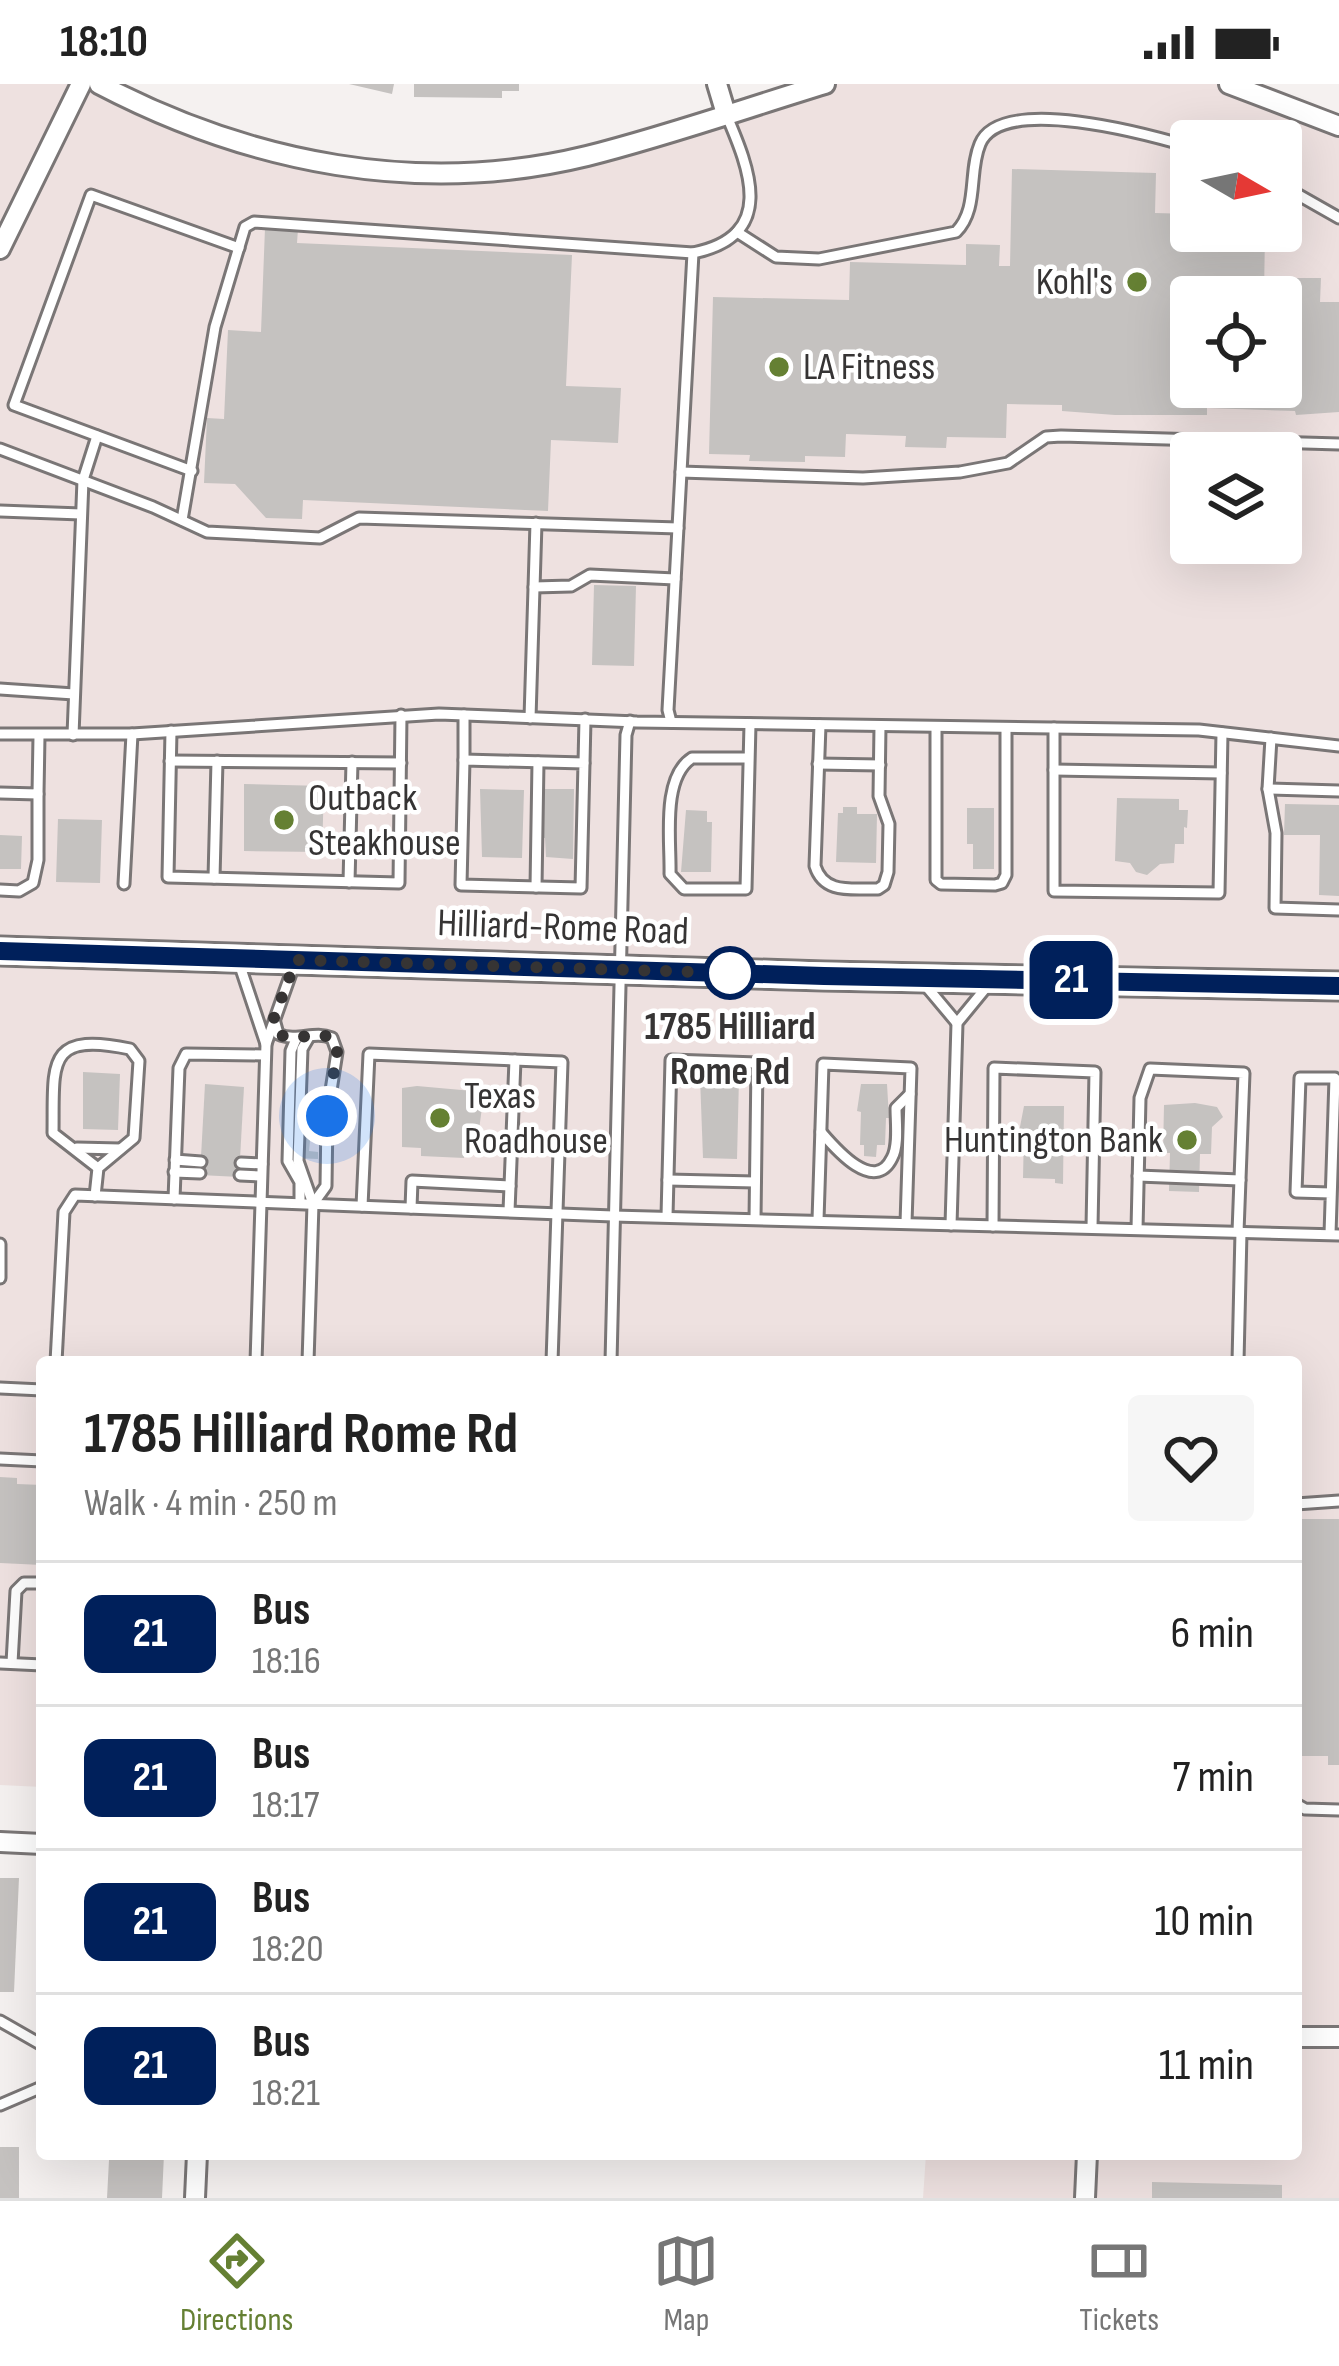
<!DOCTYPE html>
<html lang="en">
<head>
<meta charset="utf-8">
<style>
	:root { --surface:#fff; --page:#f6f6f6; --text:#222; --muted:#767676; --line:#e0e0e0; --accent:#658033 }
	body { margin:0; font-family:"Sofia Sans Condensed",sans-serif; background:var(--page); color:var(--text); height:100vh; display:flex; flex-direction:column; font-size:45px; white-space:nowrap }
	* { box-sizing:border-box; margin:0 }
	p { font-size:39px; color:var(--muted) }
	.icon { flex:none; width:66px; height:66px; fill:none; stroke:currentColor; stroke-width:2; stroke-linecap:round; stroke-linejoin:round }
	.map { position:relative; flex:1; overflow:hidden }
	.panel { position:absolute; left:36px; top:1272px; width:1266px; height:804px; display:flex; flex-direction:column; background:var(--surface); border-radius:12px; box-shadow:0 12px 48px #0002 }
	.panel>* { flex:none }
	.badge { padding:0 24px; border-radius:18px; font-size:42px; line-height:78px }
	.needle { width:78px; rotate:99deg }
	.tools { position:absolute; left:1170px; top:36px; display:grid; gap:24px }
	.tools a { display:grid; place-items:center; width:132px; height:132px; border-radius:12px; background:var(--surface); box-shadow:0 12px 48px #0002; font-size:60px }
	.you { position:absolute; width:60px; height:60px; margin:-30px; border:9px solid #fff; border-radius:50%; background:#1a73e8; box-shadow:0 0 0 18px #1a73e833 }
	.map>.badge { position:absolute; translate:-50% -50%; box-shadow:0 0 0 6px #fff }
	.round { display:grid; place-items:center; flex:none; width:126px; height:126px; border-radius:12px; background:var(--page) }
	.headline { display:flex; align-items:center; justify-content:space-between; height:204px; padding:0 48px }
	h1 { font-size:57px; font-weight:700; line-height:90px }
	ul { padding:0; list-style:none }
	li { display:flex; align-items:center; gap:36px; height:144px; padding:0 48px; border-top:3px solid var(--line) }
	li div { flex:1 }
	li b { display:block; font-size:45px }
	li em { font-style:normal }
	li .badge { min-width:132px; font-weight:700; text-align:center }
	.status { display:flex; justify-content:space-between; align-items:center; height:84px; padding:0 60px; background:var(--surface); direction:ltr }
	.status svg { height:33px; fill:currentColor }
	.tab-bar { display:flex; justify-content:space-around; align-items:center; height:168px; border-top:3px solid var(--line); background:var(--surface); font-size:33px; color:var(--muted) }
	.tab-bar a { display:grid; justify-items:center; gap:6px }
	.tab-bar .current { color:var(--accent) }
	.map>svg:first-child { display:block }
	.built { fill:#eee1e0; fill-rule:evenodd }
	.building { fill:#c5c2c0 }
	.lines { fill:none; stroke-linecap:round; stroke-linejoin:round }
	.lane-casing { stroke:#7a7676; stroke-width:15 }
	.street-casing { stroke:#7a7676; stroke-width:24 }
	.primary-casing { stroke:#7a7676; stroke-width:33 }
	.lane { stroke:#fff; stroke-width:9 }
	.street { stroke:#fff; stroke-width:18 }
	.primary { stroke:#fff; stroke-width:27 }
	.line-casing { stroke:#fff; stroke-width:27 }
	.line { stroke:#00205b; stroke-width:18 }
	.walk { stroke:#363434; stroke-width:12; stroke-dasharray:0 21.6 }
	.poi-dot { fill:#658033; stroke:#fff; stroke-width:4.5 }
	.stop-dot { fill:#fff; stroke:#00205b; stroke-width:6 }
	.labels { text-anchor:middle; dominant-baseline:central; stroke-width:9; stroke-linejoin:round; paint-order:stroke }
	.poi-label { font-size:39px; fill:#363434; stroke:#fff; text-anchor:start }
	.street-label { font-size:39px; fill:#363434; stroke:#fff }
	.stop-label { font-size:39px; font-weight:bold; fill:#363434; stroke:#fff }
</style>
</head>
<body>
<div class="status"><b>18:10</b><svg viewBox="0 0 49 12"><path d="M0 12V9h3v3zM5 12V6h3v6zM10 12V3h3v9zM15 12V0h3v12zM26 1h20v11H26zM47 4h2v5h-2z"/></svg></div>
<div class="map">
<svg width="1339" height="2114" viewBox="0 0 1339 2114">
	<rect width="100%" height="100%" fill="#f5f1f0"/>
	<path class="built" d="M0,0H99L312,79L502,86L825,0H1229L1339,42V2114H923L926,2070H1296V1278H42V1703L0,1701ZM1191,57H1281V147H1191ZM1191,213H1281V303H1191ZM1191,369H1281V459H1191Z"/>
	<g class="building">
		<polygon points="349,0 394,0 392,10"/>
		<polygon points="414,0 519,0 519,7 502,7 502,14 414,13"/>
		<polygon points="1012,85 1156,89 1155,129 1191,130 1191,147 1265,147 1264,213 1191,213 1191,303 1281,303 1281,217 1288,217 1288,194 1321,194 1320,218 1339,218 1339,328 1296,331 1295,327 1207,324 1207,331 1115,331 1062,327 1062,321 1007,320 1006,354 947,353 946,364 905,363 906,352 846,350 845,373 805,372 805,378 749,377 750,371 709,370 713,213 849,216 850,178 966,181 966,160 1000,161 999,182 1010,182"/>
		<polygon points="265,144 298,145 297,159 572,171 566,302 621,304 618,359 551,356 548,427 303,416 302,435 266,434 235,400 204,399 207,334 224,335 228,246 261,248"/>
		<polygon points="594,501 636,502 634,582 592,581"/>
		<polygon points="244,700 324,702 322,768 244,767"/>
		<polygon points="480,705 524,706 522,774 482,773"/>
		<polygon points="541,705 574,705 573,775 546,773 545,754 538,754"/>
		<polygon points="1117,714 1179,715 1179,726 1188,726 1187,744 1184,743 1184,760 1175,760 1174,779 1160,780 1147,791 1136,788 1130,779 1115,777"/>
		<polygon points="1285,720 1339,721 1339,812 1319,811 1320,751 1284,751"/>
		<polygon points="843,723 857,723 857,730 877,730 876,779 836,778 838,729 843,729"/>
		<polygon points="967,724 994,724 994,785 973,785 973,760 967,760"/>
		<polygon points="686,726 707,727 707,738 712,738 711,788 681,788"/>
		<polygon points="58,735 102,736 100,799 56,798"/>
		<polygon points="0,751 22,752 21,785 0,785"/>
		<polygon points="83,988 120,990 118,1046 83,1045"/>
		<polygon points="700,993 739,994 737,1075 703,1074"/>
		<polygon points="205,1000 244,1003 239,1093 200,1091"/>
		<polygon points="861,1000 887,1000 889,1034 886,1034 885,1061 877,1061 876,1073 864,1072 864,1061 860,1061 861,1028 857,1027"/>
		<polygon points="417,1002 484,1008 479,1046 473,1046 473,1065 464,1065 464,1074 421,1072 421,1064 402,1063 402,1004"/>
		<polygon points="1195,1019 1217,1023 1223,1033 1212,1043 1211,1070 1200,1070 1199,1108 1169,1107 1170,1069 1163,1069 1164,1021"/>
		<polygon points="1024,1022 1064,1022 1063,1100 1055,1099 1055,1095 1023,1094 1024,1048 1019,1048"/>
		<polygon points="304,1046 311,1046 309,1067 318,1068 318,1075 293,1074 293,1067 303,1068"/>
		<polygon points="0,1393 17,1394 17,1400 42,1401 42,1481 0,1479"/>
		<polygon points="1297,1435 1339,1435 1339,1681 1328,1681 1328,1672 1296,1672"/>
		<polygon points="0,1794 19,1794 14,1908 0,1908"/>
		<rect x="0" y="2063" width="19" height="51"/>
		<polygon points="53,2070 164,2070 162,2114 107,2114 109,2076 53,2074"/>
		<polygon points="1152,2098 1282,2101 1282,2114 1152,2114"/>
	</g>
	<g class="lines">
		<defs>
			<g id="lane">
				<polyline points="1281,101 1339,134"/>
				<path d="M737,148L776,173L819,175L956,148C979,125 968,88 980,60C1001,9 1150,51 1191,63"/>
				<polyline points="0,365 153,423 207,448 320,454 359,434 678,444"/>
				<polyline points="192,387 14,321 91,111 239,164"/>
				<polyline points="681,388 863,394 960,388 1008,379 1046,353 1061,352 1339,360"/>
				<polyline points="0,427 81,430"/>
				<polyline points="182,436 215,243 245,143 254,138 693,169"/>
				<polyline points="534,503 571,502 590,491 675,495"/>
				<polyline points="0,605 74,610"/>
				<polyline points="464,631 464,676"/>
				<polyline points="530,634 536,439"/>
				<path d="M671,638L668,626L693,169C777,152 750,86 726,30"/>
				<path d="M820,641L815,782C824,811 853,804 878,805L884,801L888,788L889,740L879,712L880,642"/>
				<polyline points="936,643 936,796 941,800 995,801 1002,799 1006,791 1006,644"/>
				<polyline points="1054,644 1054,807 1219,809 1222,649"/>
				<polyline points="171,647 168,793 399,799 401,631"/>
				<polyline points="0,650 132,650 439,630 637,638 1199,646 1339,662"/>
				<polyline points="73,651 83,396 97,352"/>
				<polyline points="1271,654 1268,705 1276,749 1275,824 1339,826"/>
				<path d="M749,674H692C661,694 671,757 670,790L684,805H746L750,640"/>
				<polygon points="464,676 584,679 581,804 461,801"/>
				<polyline points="170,677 401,679"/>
				<polyline points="584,679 585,635"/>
				<polyline points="818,680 880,681"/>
				<polyline points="1054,686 1221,689"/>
				<polyline points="1268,705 1339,707"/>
				<polyline points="0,709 38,710 39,652"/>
				<polyline points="214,794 217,677"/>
				<polyline points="349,798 352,678"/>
				<polyline points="124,800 132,650"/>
				<polyline points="536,803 538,678"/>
				<polyline points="0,806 19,807 33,799 38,776 38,710"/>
				<polyline points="239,879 266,960"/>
				<polyline points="926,902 957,939"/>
				<path d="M275,939L278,950C298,959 313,946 332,954L337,968L327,1032L326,1102L313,1120"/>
				<polyline points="296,955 291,967 288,1077 300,1098 300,1119"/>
				<path d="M821,1048C834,1063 874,1111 892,1074C899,1062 896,1038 896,1024L910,1010"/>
				<polyline points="77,1064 120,1065"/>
				<polyline points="175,1076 201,1078"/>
				<polyline points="241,1079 262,1080"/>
				<polyline points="174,1088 200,1089"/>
				<polyline points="240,1091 261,1092"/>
				<polyline points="1138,1092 1240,1096"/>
				<polyline points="668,1096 755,1098"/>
				<path d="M95,1112L98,1084L134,1054L139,977L130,965C45,947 54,980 53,1049L98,1084"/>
				<polyline points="174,1115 179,984 186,970 265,971"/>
				<polyline points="362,1122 369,970 562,978 552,1278"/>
				<polyline points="411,1124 412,1097 510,1102"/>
				<polyline points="509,1127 515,976"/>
				<polyline points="667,1132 671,976 757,979 755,1135"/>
				<polyline points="818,1136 823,980 911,984 906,1139"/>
				<polyline points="951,1141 957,939 989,900"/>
				<polyline points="993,1142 994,984 1095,988 1092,1143"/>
				<polyline points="1137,1145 1140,1014 1150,985 1244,989 1238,1148"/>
				<polyline points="1330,1150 1335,994 1300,994 1296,1108 1331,1109"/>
				<polyline points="0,1160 0,1194"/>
				<polyline points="56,1278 64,1128 75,1111 613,1132 1339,1151"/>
				<polyline points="256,1278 266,960 294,881"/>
				<polyline points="308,1278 313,1120 298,1077 302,965 309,953"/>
				<polyline points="611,1278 626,651 630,637"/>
				<polyline points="1238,1278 1241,1148"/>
				<polyline points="0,1304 42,1306"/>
				<polyline points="0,1375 42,1377"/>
				<polyline points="1296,1420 1339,1417"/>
				<polyline points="0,1579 42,1581"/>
				<polyline points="12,1579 16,1507 24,1499 42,1499"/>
				<polyline points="1296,1720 1305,1725 1339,1726"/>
				<polyline points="0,1937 42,1961"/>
				<polyline points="0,2021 42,2003"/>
			</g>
			<g id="street">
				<path d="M99,0C250,79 419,113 587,72C667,52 746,24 825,0"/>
				<polyline points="717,0 726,30"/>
				<polyline points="1229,0 1339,42"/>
				<polyline points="0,165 81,0"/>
				<polyline points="0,1758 42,1760"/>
				<polyline points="1296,1953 1339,1953"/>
				<polyline points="195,2114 197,2070"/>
				<polyline points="1085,2114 1087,2070"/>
			</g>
			<polyline id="primary" points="0,867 824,892 1339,902"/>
		</defs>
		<use href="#lane" class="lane-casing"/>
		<use href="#street" class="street-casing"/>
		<use href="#primary" class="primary-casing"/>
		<use href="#lane" class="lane"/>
		<use href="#street" class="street"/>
		<use href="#primary" class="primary"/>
	</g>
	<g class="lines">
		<defs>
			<polyline id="line" points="0,867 824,892 1339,902"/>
		</defs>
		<use href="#line" class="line-casing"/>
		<use href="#line" class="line"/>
		<path class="walk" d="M327,1032L337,968L332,954C313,946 298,959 278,950L274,934L296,876L730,889"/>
	</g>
	<g class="poi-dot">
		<circle cx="1137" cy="198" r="12"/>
		<circle cx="779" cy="283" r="12"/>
		<circle cx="284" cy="736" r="12"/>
		<circle cx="440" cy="1034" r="12"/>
		<circle cx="1187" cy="1056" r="12"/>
	</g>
	<circle class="stop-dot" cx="730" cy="889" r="24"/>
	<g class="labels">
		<g class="poi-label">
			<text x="1113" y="198" text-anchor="end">Kohl's</text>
			<text x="803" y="283">LA Fitness</text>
			<text x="308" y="714">Outback<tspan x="308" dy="45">Steakhouse</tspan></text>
			<text x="464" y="1012">Texas<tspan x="464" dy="45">Roadhouse</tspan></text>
			<text x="1163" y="1056" text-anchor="end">Huntington Bank</text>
		</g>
		<g class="street-label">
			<text transform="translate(563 844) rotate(2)">Hilliard-Rome Road</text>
		</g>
		<g class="stop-label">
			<text x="730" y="943">1785 Hilliard<tspan x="730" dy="45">Rome Rd</tspan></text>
		</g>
	</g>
</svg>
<div class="tools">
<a><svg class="needle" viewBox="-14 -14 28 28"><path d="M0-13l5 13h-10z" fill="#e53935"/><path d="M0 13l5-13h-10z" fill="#767676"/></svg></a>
<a><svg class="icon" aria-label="locate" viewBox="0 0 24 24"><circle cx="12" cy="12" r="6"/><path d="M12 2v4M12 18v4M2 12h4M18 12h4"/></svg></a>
<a><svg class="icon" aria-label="layers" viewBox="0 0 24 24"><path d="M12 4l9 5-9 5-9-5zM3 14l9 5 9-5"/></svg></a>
</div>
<div class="you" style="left:327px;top:1032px"></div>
<b class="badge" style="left:1071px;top:896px;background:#00205b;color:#fff">21</b>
<section class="panel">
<div class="headline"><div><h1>1785 Hilliard Rome Rd</h1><p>Walk · 4 min · 250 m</p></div><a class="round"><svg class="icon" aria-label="heart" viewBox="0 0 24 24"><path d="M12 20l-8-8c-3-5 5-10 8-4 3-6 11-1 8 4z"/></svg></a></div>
<ul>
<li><span class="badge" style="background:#00205b;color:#fff">21</span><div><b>Bus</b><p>18:16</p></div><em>6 min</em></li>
<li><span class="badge" style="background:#00205b;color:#fff">21</span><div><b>Bus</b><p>18:17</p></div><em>7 min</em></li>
<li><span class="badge" style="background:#00205b;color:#fff">21</span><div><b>Bus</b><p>18:20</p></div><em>10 min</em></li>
<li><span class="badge" style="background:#00205b;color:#fff">21</span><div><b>Bus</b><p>18:21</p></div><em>11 min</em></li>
</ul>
</section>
</div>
<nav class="tab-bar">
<a class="current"><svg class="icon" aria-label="directions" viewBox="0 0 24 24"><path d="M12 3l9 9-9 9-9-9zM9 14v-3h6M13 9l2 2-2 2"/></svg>Directions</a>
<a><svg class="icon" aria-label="map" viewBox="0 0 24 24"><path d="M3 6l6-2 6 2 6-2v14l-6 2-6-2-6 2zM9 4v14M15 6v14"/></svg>Map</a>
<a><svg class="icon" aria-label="tickets" viewBox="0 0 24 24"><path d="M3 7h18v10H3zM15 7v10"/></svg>Tickets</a>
</nav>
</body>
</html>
